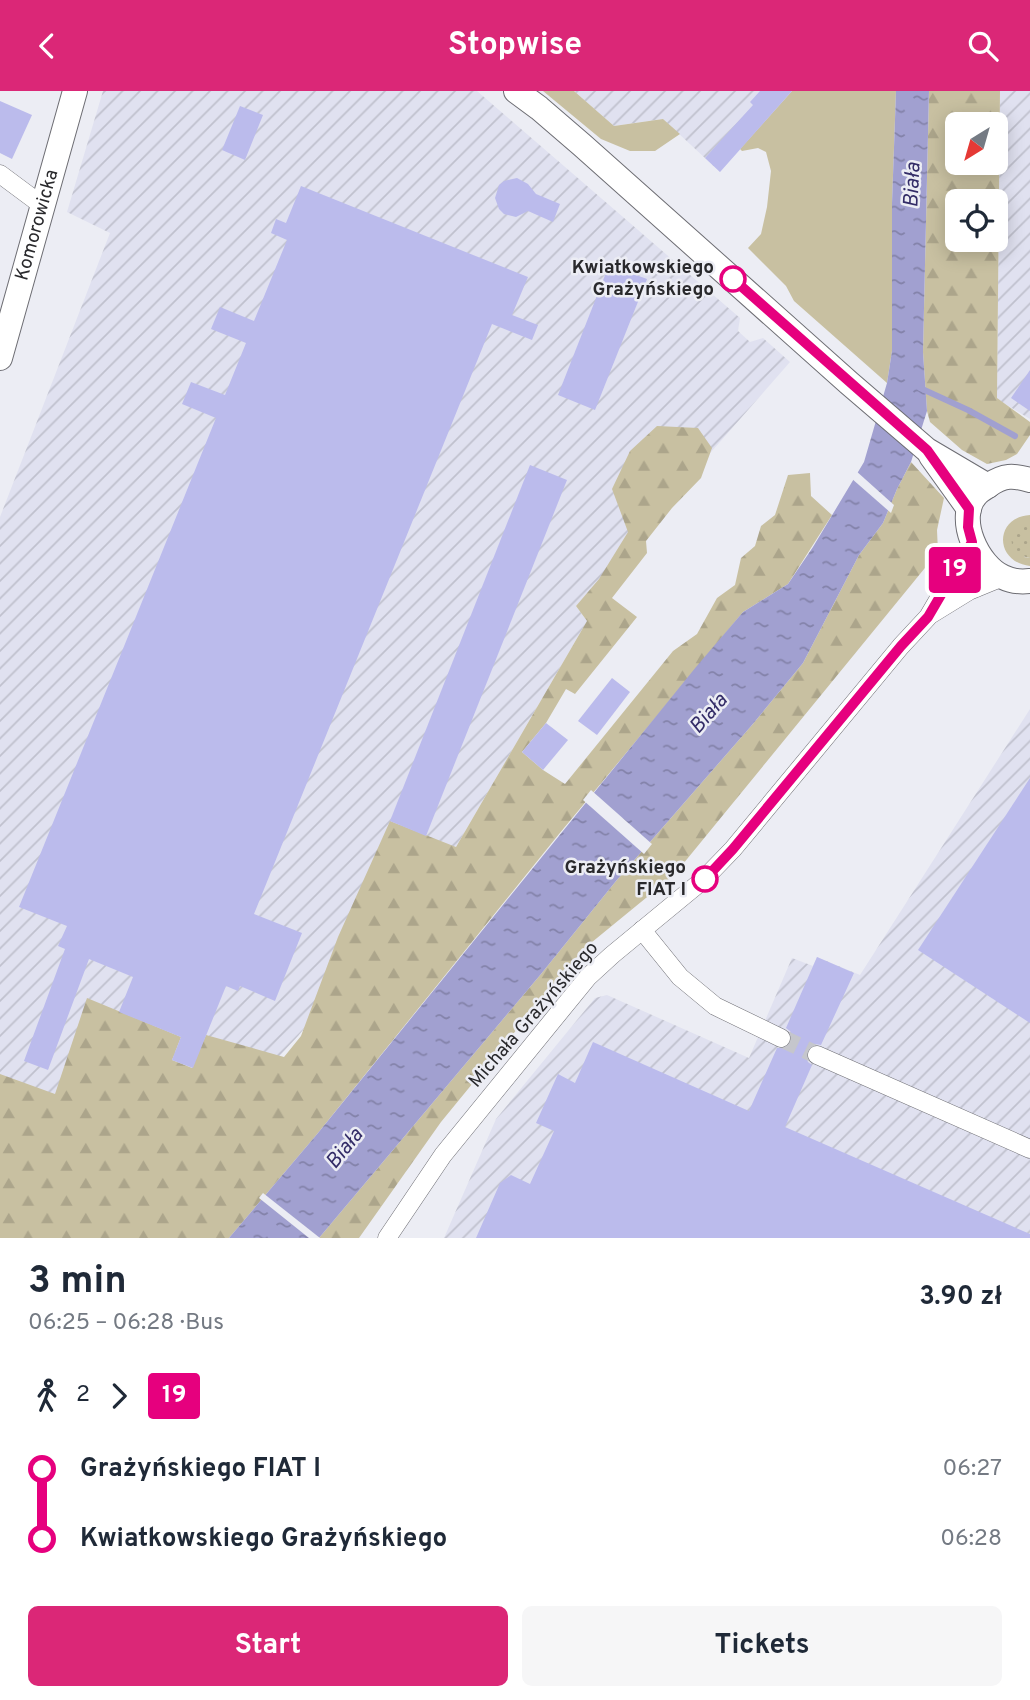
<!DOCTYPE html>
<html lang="en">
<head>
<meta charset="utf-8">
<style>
	:root { --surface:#fff; --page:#f6f6f7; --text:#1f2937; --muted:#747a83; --accent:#db2777 }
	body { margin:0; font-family:Overpass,sans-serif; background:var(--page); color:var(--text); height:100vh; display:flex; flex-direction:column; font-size:26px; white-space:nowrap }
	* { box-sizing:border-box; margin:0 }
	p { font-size:23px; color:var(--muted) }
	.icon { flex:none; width:38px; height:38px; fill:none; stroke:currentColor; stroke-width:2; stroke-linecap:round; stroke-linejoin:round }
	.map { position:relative; height:1147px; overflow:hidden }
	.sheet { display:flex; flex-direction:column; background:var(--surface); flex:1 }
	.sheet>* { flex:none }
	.badge { padding:0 14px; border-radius:5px; font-size:24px; line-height:46px }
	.needle { width:46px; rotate:217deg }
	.buttons { position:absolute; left:945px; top:21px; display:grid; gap:14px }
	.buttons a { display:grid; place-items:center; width:63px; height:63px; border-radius:10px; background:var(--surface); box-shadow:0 4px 18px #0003; font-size:35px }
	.map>.badge { position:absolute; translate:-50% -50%; box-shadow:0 0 0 4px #fff }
	.legs { display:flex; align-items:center; gap:10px; height:77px; padding:0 28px; font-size:23px }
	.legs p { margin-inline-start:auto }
	.overview { display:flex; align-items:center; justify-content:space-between; height:119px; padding:0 28px }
	h1 { font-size:38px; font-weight:700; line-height:52px }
	.cta { display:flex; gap:14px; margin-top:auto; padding:14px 28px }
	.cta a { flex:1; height:80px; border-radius:10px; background:var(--accent); color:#fff; font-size:28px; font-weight:700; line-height:80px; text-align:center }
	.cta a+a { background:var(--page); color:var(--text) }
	ul { padding:0 28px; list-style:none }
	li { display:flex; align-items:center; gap:24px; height:70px; font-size:26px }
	li i { display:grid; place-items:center; width:10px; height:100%; margin:0 9px; background:currentColor }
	li i::after { content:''; width:18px; height:18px; margin:-9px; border:5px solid; border-radius:50%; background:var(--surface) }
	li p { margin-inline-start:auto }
	li:first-child i { background:linear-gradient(#0000 50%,currentColor 0) }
	li:last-child i { background:linear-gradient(currentColor 50%,#0000 0) }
	header { display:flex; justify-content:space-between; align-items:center; height:91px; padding:0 28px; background:var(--accent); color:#fff; font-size:32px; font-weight:700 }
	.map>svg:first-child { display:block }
	.industrial { fill:url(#industrial-furrows) }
	.grass { fill:#c8c0a1 }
	.forest { fill:url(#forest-firs); fill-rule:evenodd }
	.garden { fill:url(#garden-dots) }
	.water { fill:url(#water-ripples) }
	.pier { fill:#ecedf4 }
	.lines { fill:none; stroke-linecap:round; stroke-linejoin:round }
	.stream { stroke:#a1a0d0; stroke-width:6 }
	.building { fill:#bbbbec }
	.street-tunnel { stroke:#c5c6cc; stroke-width:18; stroke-dasharray:18 9; stroke-linecap:butt }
	.street-casing { stroke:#6d6d73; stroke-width:19 }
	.secondary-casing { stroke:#6d6d73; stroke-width:26 }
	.street { stroke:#fff; stroke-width:18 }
	.secondary { stroke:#fff; stroke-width:24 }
	.line-1-casing { stroke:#fff; stroke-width:16 }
	.line-1 { stroke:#e6007e; stroke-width:10 }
	.stop-1-dot { fill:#fff; stroke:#e6007e; stroke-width:3.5 }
	.labels { text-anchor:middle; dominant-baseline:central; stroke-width:5; stroke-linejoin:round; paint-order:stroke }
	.street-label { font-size:19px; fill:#29292c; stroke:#ecedf4 }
	.stop-label { font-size:19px; font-weight:bold; fill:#29292c; stroke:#ecedf4; text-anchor:end }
	.water-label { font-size:21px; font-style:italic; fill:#332c67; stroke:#ecedf4 }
</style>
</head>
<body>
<header><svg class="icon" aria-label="back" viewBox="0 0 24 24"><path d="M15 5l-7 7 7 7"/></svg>Stopwise<svg class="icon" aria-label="search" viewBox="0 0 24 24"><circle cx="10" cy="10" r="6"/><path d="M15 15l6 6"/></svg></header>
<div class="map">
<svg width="1030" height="1147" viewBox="0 0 1030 1147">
	<defs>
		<pattern id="industrial-furrows" width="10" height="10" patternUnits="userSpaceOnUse" patternTransform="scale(1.75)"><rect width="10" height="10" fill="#e0e1f0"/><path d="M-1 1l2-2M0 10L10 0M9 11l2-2" fill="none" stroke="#c0c1ce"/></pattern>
		<pattern id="forest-firs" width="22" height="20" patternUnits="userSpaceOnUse" patternTransform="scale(1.75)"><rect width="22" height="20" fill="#c8c0a1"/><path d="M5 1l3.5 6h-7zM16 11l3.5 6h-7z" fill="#aca58b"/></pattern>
		<pattern id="garden-dots" width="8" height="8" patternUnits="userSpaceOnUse" patternTransform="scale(1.75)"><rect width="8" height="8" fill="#c8c0a1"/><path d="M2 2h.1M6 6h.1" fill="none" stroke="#aca58b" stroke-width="1.8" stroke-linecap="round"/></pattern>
		<pattern id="water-ripples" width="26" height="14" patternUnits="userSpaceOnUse" patternTransform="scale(1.75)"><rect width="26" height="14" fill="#a1a0d0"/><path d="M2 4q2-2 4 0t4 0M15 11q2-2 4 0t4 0" fill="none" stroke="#8382a9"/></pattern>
	</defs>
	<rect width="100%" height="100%" fill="#ecedf4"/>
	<g class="industrial">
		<polygon points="103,0 477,0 740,227 738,240 750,251 763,247 790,271 576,515 587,530 456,756 298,945 111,1147 0,1147 0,426 110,142 67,121"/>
		<polygon points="574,0 792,0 720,81 663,28 614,35"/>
		<polygon points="1000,0 1030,0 1030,328 997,308"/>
		<polygon points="1030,618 1030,1147 444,1147 496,1028 595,907 607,904 749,967 792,867 813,875 817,866 860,884"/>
	</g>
	<g class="grass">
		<polygon points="543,0 574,0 614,35 663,28 680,43 655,60 630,60 601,48"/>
		<polygon points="792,0 896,0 892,112 892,260 887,292 794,210 786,195 748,157 761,143 767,116 771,80 766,61 758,57 742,60 740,58"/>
		<path d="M1030,424V433H1027L1024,466L1030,467V475C994,471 994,426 1030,424Z"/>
	</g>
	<g class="forest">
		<path d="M929,0H1000L997,307L1030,331V344L1017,363L1006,369L987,373L962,359L930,331L927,320L923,261ZM957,33H996V72H957ZM957,110H996V149H957Z"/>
		<polygon points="657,335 698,337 712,357 701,387 672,417 646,450 647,462 612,507 637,526 575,603 566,598 546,632 522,661 543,679 565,693 673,560 697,543 717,507 735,494 741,467 755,455 761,435 775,424 788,384 810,382 811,405 832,424 788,493 743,521 559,743 318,1042 229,1147 0,1147 0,983 55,1003 87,907 181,946 172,969 192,977 206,944 284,966 301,945 338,846 390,730 456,756 587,530 576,515 599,488 628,441 612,398 630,360"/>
		<polygon points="911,371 944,407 937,439 938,461 674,784 586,856 554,893 441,1031 359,1147 319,1147 541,883 616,790 752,634 803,572 859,464 883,432 897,398"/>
	</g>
	<path class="garden" d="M1027,433H1030V467C1007,464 1005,439 1027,433Z"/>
	<polygon class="water" points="896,0 929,0 923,261 927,320 911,371 897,398 883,432 859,464 803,572 752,634 616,790 541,883 319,1147 229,1147 318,1042 696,576 743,521 788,493 813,456 864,371 887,292 892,260 892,112"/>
	<g class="pier">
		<polygon points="855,379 894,414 891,422 851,387"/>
		<polygon points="591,699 652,753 644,763 583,709"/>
		<polygon points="263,1102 320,1147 309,1147 259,1107"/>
	</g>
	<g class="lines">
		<polyline class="stream" points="920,297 968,319 1015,345"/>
	</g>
	<g class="building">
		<polygon points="760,0 792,0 720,81 705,67 753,14 750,11"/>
		<polygon points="0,10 32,24 12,68 0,62"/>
		<polygon points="240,15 263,24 245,69 222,59"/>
		<polygon points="517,87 528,93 536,103 560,113 553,131 528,120 516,126 504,123 499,118 495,107 499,94 504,90"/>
		<polygon points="301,95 528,186 512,224 538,234 532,249 492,233 254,823 302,842 275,910 240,895 238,900 226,895 193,977 172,969 181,946 119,921 133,886 89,868 48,979 24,970 65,858 58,855 67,835 19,816 216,327 182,313 191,291 225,304 246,252 211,238 220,216 254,230 287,149 271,142 276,128 286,132"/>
		<polygon points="609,174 647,188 595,319 558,304"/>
		<polygon points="1030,279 1030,320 1011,307"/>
		<polygon points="530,374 567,389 426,745 390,730"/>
		<polygon points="612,587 630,601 597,644 578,630"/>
		<polygon points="546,632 568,649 543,679 522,661"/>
		<polygon points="1030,687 1030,932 918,859"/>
		<polygon points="817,866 854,882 821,954 815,953 807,959 806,966 808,971 812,974 785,1036 1030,1143 1030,1147 476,1147 500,1092 511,1084 530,1093 554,1040 536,1032 558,983 575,992 593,951 749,1020 777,957 787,957 791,951 791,941 786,937"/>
	</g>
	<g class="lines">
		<polyline class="street-tunnel" points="781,947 817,964"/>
		<defs>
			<g id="street">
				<polyline points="0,83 43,115"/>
				<polyline points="930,524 969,500 1003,486"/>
				<polyline points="642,839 680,886 715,915 781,947"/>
				<polyline points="817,964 1030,1058"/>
				<polyline points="387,1147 443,1064 588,886 612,864 703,789 733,758 901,555 928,526 972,451"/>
			</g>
			<g id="secondary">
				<polyline points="516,0 539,17 582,54 849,292 927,359 988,395"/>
				<path id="s1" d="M0,267L75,0"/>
				<polyline points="931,365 969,418"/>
				<path d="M1030,389C1013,384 1004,384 989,394C985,397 979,400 976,404C955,427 978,475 1003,486C1011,490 1022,491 1030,490"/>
			</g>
		</defs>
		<use href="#street" class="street-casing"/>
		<use href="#secondary" class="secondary-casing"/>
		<use href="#street" class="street"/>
		<use href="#secondary" class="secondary"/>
	</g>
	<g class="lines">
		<defs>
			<polyline id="line-1" points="705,788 733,758 901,555 928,526 972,451 968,436 969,418 927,359 733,188"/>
		</defs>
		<use href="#line-1" class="line-1-casing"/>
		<use href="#line-1" class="line-1"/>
	</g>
	<g class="stop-1-dot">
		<circle cx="733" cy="188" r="12"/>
		<circle cx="705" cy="788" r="12"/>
	</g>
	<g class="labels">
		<g class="street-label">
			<text stroke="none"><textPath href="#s1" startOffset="138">Komorowicka</textPath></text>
			<text transform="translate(534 924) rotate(-49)">Michała Grażyńskiego</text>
		</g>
		<g class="stop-label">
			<text x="714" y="177">Kwiatkowskiego<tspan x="714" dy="22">Grażyńskiego</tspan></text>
			<text x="686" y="777">Grażyńskiego<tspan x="686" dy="22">FIAT I</tspan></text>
		</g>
		<g class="water-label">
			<text transform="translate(913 94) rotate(-87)">Biała</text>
			<text transform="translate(709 623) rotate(-49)">Biała</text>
			<text transform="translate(345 1058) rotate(-51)">Biała</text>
		</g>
	</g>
</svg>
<div class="buttons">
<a><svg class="needle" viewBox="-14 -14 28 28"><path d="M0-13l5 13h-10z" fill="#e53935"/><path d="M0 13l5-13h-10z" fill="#747a83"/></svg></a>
<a><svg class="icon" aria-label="locate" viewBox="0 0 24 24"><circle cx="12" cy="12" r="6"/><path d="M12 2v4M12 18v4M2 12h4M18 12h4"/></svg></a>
</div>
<b class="badge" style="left:955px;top:479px;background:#e6007e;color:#fff">19</b>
</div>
<section class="sheet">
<div class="overview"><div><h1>3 min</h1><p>06:25 – 06:28 · Bus</p></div><b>3.90 zł</b></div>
<div class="legs"><svg class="icon" aria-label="walk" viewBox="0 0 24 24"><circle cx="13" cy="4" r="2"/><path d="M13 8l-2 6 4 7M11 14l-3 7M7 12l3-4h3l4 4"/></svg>2<svg class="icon" aria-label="forward" viewBox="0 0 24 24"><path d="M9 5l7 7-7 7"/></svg><b class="badge" style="background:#e6007e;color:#fff">19</b></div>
<ul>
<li><i style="color:#e6007e"></i><b>Grażyńskiego FIAT I</b><p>06:27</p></li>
<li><i style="color:#e6007e"></i><b>Kwiatkowskiego Grażyńskiego</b><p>06:28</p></li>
</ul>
<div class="cta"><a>Start</a><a>Tickets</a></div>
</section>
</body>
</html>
